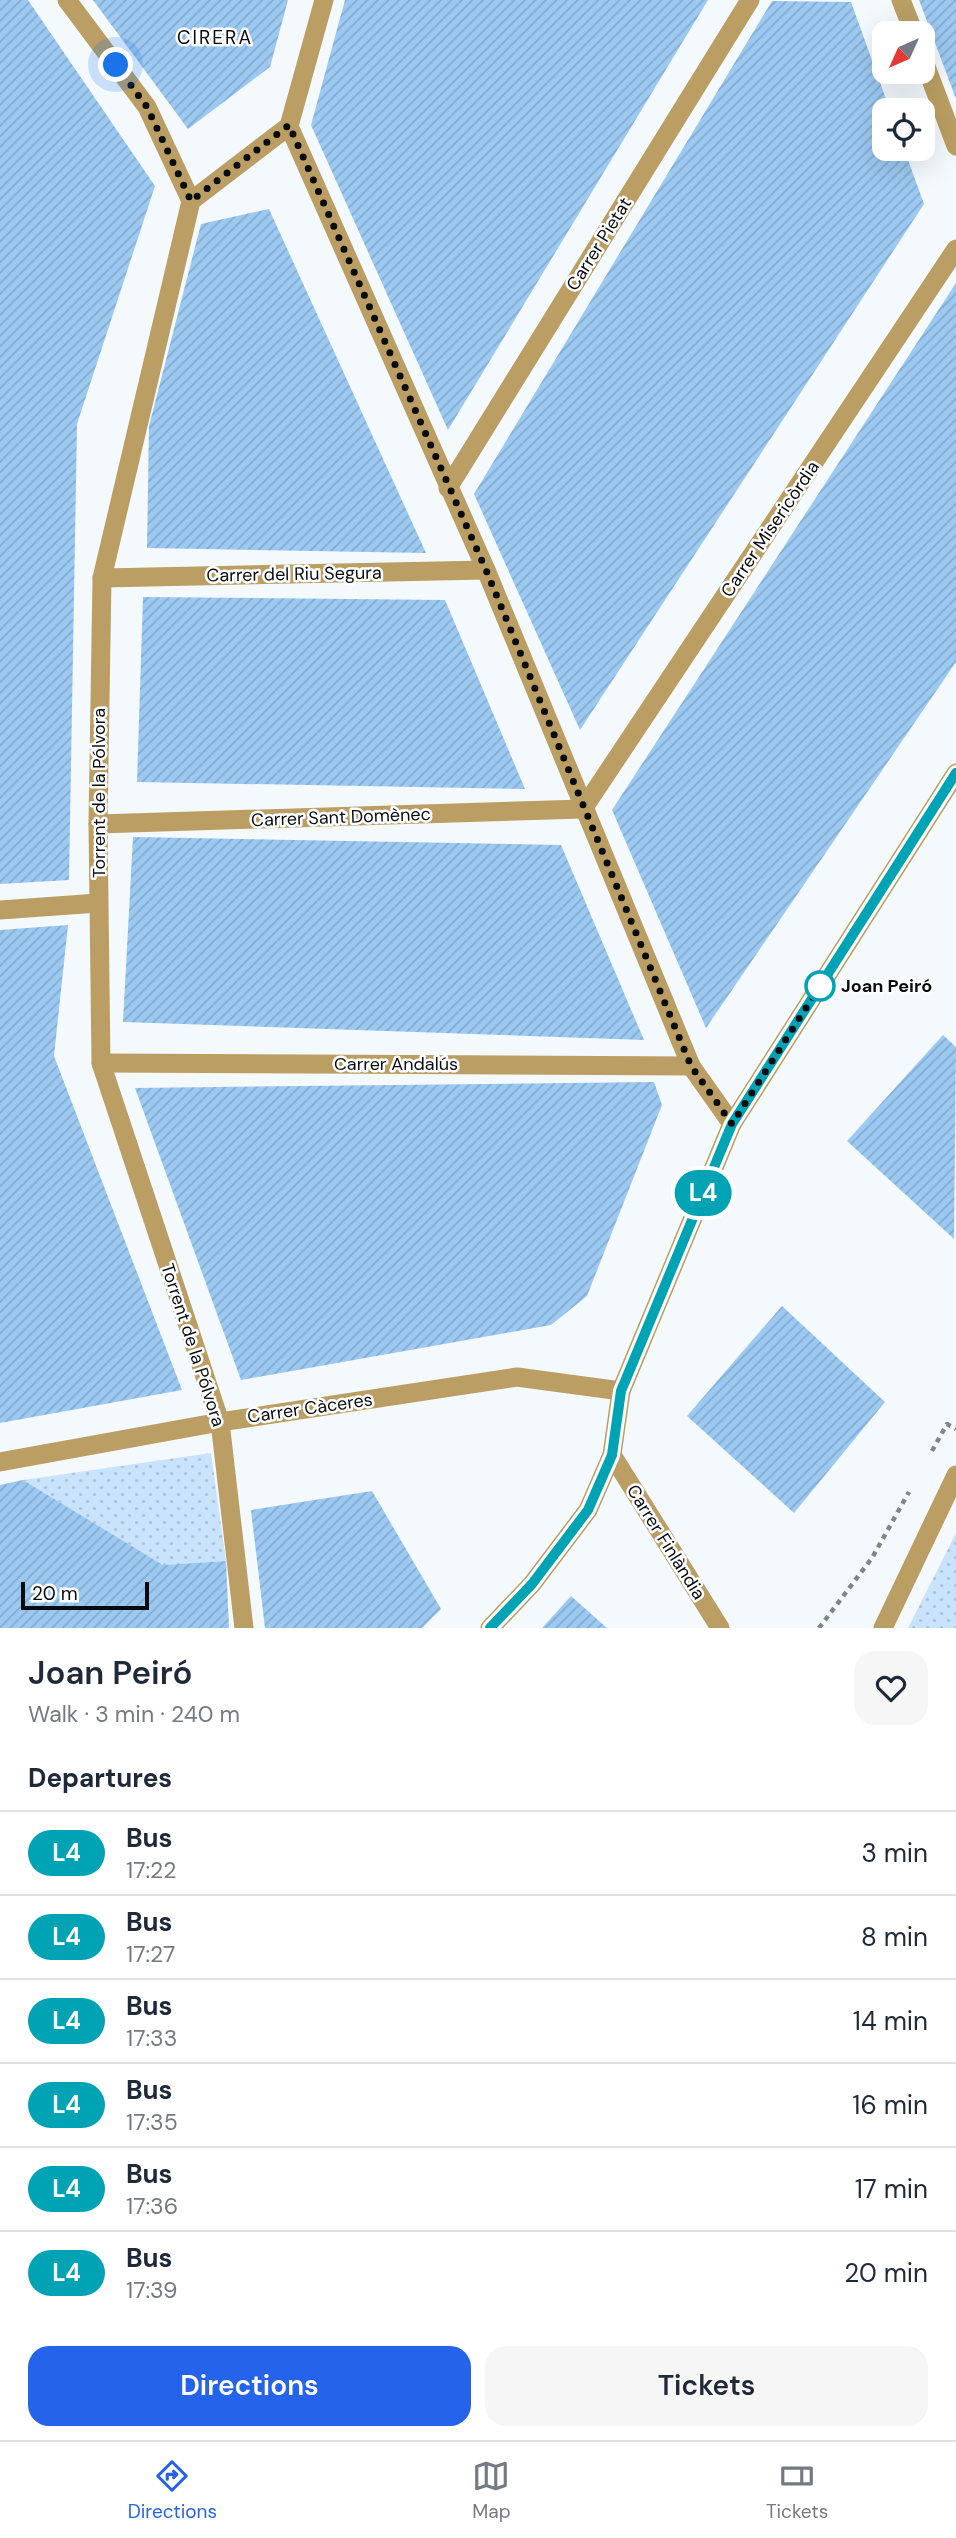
<!DOCTYPE html>
<html lang="en">
<head>
<meta charset="utf-8">
<style>
	:root { --surface:#fff; --page:#f6f6f7; --text:#1f2937; --muted:#747a83; --line:#e0e1e3; --accent:#2563eb }
	body { margin:0; font-family:"DM Sans",sans-serif; background:var(--page); color:var(--text); height:100vh; display:flex; flex-direction:column; font-size:26px; white-space:nowrap }
	* { box-sizing:border-box; margin:0 }
	p { font-size:23px; color:var(--muted) }
	.icon { flex:none; width:38px; height:38px; fill:none; stroke:currentColor; stroke-width:2; stroke-linecap:round; stroke-linejoin:round }
	.map { position:relative; height:1628px; overflow:hidden }
	.panel { display:flex; flex-direction:column; background:var(--surface); flex:1 }
	.panel>* { flex:none }
	.badge { padding:0 14px; border-radius:23px; font-size:24px; line-height:46px }
	.needle { width:46px; rotate:225deg }
	.fabs { position:absolute; left:872px; top:21px; display:grid; gap:14px }
	.fabs a { display:grid; place-items:center; width:63px; height:63px; border-radius:14px; background:var(--surface); box-shadow:0 7px 28px #0002; font-size:35px }
	.scale { position:absolute; left:21px; bottom:18px; width:128px; box-sizing:border-box; padding-left:7px; border:4px solid #080c10; border-top:0; font-size:19px; line-height:24px; white-space:nowrap; color:#080c10; -webkit-text-stroke:5px #fff; paint-order:stroke }
	.you { position:absolute; width:35px; height:35px; margin:-18px; border:5px solid #fff; border-radius:50%; background:#1a73e8; box-shadow:0 0 0 10px #1a73e833 }
	.map>.badge { position:absolute; translate:-50% -50%; box-shadow:0 0 0 4px #fff }
	h2 { padding:0 28px; font-size:26px; line-height:63px }
	.round { display:grid; place-items:center; flex:none; width:74px; height:74px; border-radius:21px; background:var(--page) }
	.summary { display:flex; align-items:center; justify-content:space-between; height:119px; padding:0 28px }
	h1 { font-size:33px; font-weight:600; line-height:52px }
	.cta { display:flex; gap:14px; margin-top:auto; padding:14px 28px }
	.cta a { flex:1; height:80px; border-radius:21px; background:var(--accent); color:#fff; font-size:28px; font-weight:600; line-height:80px; text-align:center }
	.cta a+a { background:var(--page); color:var(--text) }
	ul { padding:0; list-style:none }
	li { display:flex; align-items:center; gap:21px; height:84px; padding:0 28px; border-top:2px solid var(--line) }
	li div { flex:1 }
	li b { display:block; font-size:26px }
	li em { font-style:normal }
	li .badge { min-width:77px; font-weight:700; text-align:center }
	.tab-bar { display:flex; justify-content:space-around; align-items:center; height:98px; border-top:2px solid var(--line); background:var(--surface); font-size:19px; color:var(--muted) }
	.tab-bar a { display:grid; justify-items:center; gap:4px }
	.tab-bar .current { color:var(--accent) }
	.map>svg:first-child { display:block }
	.grass { fill:url(#grass-dots) }
	.building { fill:url(#building-hatch) }
	.lines { fill:none; stroke-linecap:round; stroke-linejoin:round }
	.path { stroke:#81858a; stroke-width:4.5; stroke-dasharray:5 5; stroke-linecap:butt }
	.minor { stroke:#ba9e63; stroke-width:19 }
	.line-casing { stroke:#fff; stroke-width:16 }
	.line { stroke:#00a3b4; stroke-width:10 }
	.walk { stroke:#080c10; stroke-width:7; stroke-dasharray:0 12.6 }
	.stop-dot { fill:#fff; stroke:#00a3b4; stroke-width:3.5 }
	.labels { text-anchor:middle; dominant-baseline:central; stroke-width:5; stroke-linejoin:round; paint-order:stroke }
	.street-label { font-size:18px; fill:#080c10; stroke:#fff }
	.stop-label { font-size:18px; font-weight:bold; fill:#080c10; stroke:#fff; text-anchor:start }
	.neighbourhood-label { font-size:19px; letter-spacing:2px; fill:#080c10; stroke:#fff }
</style>
</head>
<body>
<div class="map">
<svg width="956" height="1628" viewBox="0 0 956 1628">
	<defs>
		<pattern id="grass-dots" width="8" height="8" patternUnits="userSpaceOnUse" patternTransform="scale(1.75)"><rect width="8" height="8" fill="#c9e3fc"/><path d="M2 2h.1M6 6h.1" fill="none" stroke="#abc2d7" stroke-width="1.8" stroke-linecap="round"/></pattern>
		<pattern id="building-hatch" width="6" height="6" patternUnits="userSpaceOnUse" patternTransform="scale(1.75)"><rect width="6" height="6" fill="#9cc9f2"/><path d="M-1 1l2-2M0 6l6-6M5 7l2-2" fill="none" stroke="#85abce"/></pattern>
	</defs>
	<rect width="100%" height="100%" fill="#f4f9fe"/>
	<g class="grass">
		<polygon points="211,1453 226,1561 163,1565 23,1480"/>
		<polygon points="956,1533 956,1628 908,1628"/>
	</g>
	<g class="building">
		<polygon points="0,0 28,0 155,186 77,424 69,880 0,884"/>
		<polygon points="93,0 288,0 270,67 188,129"/>
		<polygon points="345,0 708,0 448,430 311,125"/>
		<polygon points="919,0 956,0 956,99"/>
		<polygon points="772,1 851,2 890,110 884,110 884,149 904,149 924,204 580,730 474,494"/>
		<polygon points="269,209 426,553 147,548 149,426 201,224"/>
		<polygon points="956,283 956,662 706,1028 612,810"/>
		<polygon points="143,597 445,600 525,789 137,782"/>
		<polygon points="133,837 561,845 644,1040 123,1022"/>
		<polygon points="68,925 54,1056 182,1390 0,1423 0,930"/>
		<polygon points="943,1035 956,1047 954,1239 847,1141"/>
		<polygon points="654,1082 662,1105 587,1296 551,1325 241,1380 135,1088"/>
		<polygon points="782,1306 885,1402 794,1513 687,1416"/>
		<polygon points="23,1480 163,1565 226,1561 229,1628 0,1628 0,1485"/>
		<polygon points="372,1491 441,1609 422,1628 265,1628 251,1510"/>
		<polygon points="571,1596 607,1628 542,1628"/>
	</g>
	<g class="lines">
		<g class="path">
			<polyline points="932,1451 947,1424 956,1429"/>
			<polyline points="819,1628 872,1558 909,1492"/>
		</g>
		<g class="minor">
			<polyline points="67,0 147,107 191,201"/>
			<polyline points="901,0 914,33"/>
			<polyline points="922,56 956,146"/>
			<polyline points="289,126 486,570 691,1066 732,1124"/>
			<polyline points="448,488 750,0"/>
			<polyline points="102,578 486,570"/>
			<polyline points="98,824 583,809 956,249"/>
			<polyline points="0,910 98,903"/>
			<polyline points="101,1063 691,1066"/>
			<polyline points="612,1455 720,1628"/>
			<polyline points="0,1462 220,1422 517,1377 621,1391"/>
			<polyline points="244,1628 220,1422 101,1063 98,824 102,578 191,201 289,126 324,0"/>
			<polyline points="490,1628 532,1584 588,1510 612,1455 621,1391 732,1124 956,773"/>
			<polyline points="883,1628 956,1475"/>
		</g>
	</g>
	<g class="lines">
		<defs>
			<polyline id="line" points="490,1628 532,1584 588,1510 612,1455 621,1391 732,1124 956,773"/>
		</defs>
		<use href="#line" class="line-casing"/>
		<use href="#line" class="line"/>
		<polyline class="walk" points="116,65 147,107 191,201 289,125 486,570 691,1066 732,1124 820,986"/>
	</g>
	<circle class="stop-dot" cx="820" cy="986" r="14"/>
	<g class="labels">
		<g class="street-label">
			<text transform="translate(599 244) rotate(-58)">Carrer Pietat</text>
			<text transform="translate(770 529) rotate(-56)">Carrer Misericòrdia</text>
			<text transform="translate(294 574) rotate(-1)">Carrer del Riu Segura</text>
			<text transform="translate(99 793) rotate(-90)">Torrent de la Pólvora</text>
			<text transform="translate(341 817) rotate(-2)">Carrer Sant Domènec</text>
			<text x="396" y="1064">Carrer Andalús</text>
			<text transform="translate(193 1345) rotate(72)">Torrent de la Pólvora</text>
			<text transform="translate(310 1408) rotate(-8)">Carrer Càceres</text>
			<text transform="translate(666 1542) rotate(58)">Carrer Finlàndia</text>
		</g>
		<g class="stop-label">
			<text x="841" y="986">Joan Peiró</text>
		</g>
		<g class="neighbourhood-label">
			<text x="215" y="37">CIRERA</text>
		</g>
	</g>
</svg>
<div class="fabs">
<a><svg class="needle" viewBox="-14 -14 28 28"><path d="M0-13l5 13h-10z" fill="#e53935"/><path d="M0 13l5-13h-10z" fill="#747a83"/></svg></a>
<a><svg class="icon" aria-label="locate" viewBox="0 0 24 24"><circle cx="12" cy="12" r="6"/><path d="M12 2v4M12 18v4M2 12h4M18 12h4"/></svg></a>
</div>
<div class="scale">20 m</div>
<div class="you" style="left:116px;top:65px"></div>
<b class="badge" style="left:703px;top:1193px;background:#00a3b4;color:#fff">L4</b>
</div>
<section class="panel">
<div class="summary"><div><h1>Joan Peiró</h1><p>Walk · 3 min · 240 m</p></div><a class="round"><svg class="icon" aria-label="heart" viewBox="0 0 24 24"><path d="M12 20l-8-8c-3-5 5-10 8-4 3-6 11-1 8 4z"/></svg></a></div>
<h2>Departures</h2>
<ul>
<li><span class="badge" style="background:#00a3b4;color:#fff">L4</span><div><b>Bus</b><p>17:22</p></div><em>3 min</em></li>
<li><span class="badge" style="background:#00a3b4;color:#fff">L4</span><div><b>Bus</b><p>17:27</p></div><em>8 min</em></li>
<li><span class="badge" style="background:#00a3b4;color:#fff">L4</span><div><b>Bus</b><p>17:33</p></div><em>14 min</em></li>
<li><span class="badge" style="background:#00a3b4;color:#fff">L4</span><div><b>Bus</b><p>17:35</p></div><em>16 min</em></li>
<li><span class="badge" style="background:#00a3b4;color:#fff">L4</span><div><b>Bus</b><p>17:36</p></div><em>17 min</em></li>
<li><span class="badge" style="background:#00a3b4;color:#fff">L4</span><div><b>Bus</b><p>17:39</p></div><em>20 min</em></li>
</ul>
<div class="cta"><a>Directions</a><a>Tickets</a></div>
</section>
<nav class="tab-bar">
<a class="current"><svg class="icon" aria-label="directions" viewBox="0 0 24 24"><path d="M12 3l9 9-9 9-9-9zM9 14v-3h6M13 9l2 2-2 2"/></svg>Directions</a>
<a><svg class="icon" aria-label="map" viewBox="0 0 24 24"><path d="M3 6l6-2 6 2 6-2v14l-6 2-6-2-6 2zM9 4v14M15 6v14"/></svg>Map</a>
<a><svg class="icon" aria-label="tickets" viewBox="0 0 24 24"><path d="M3 7h18v10H3zM15 7v10"/></svg>Tickets</a>
</nav>
</body>
</html>
